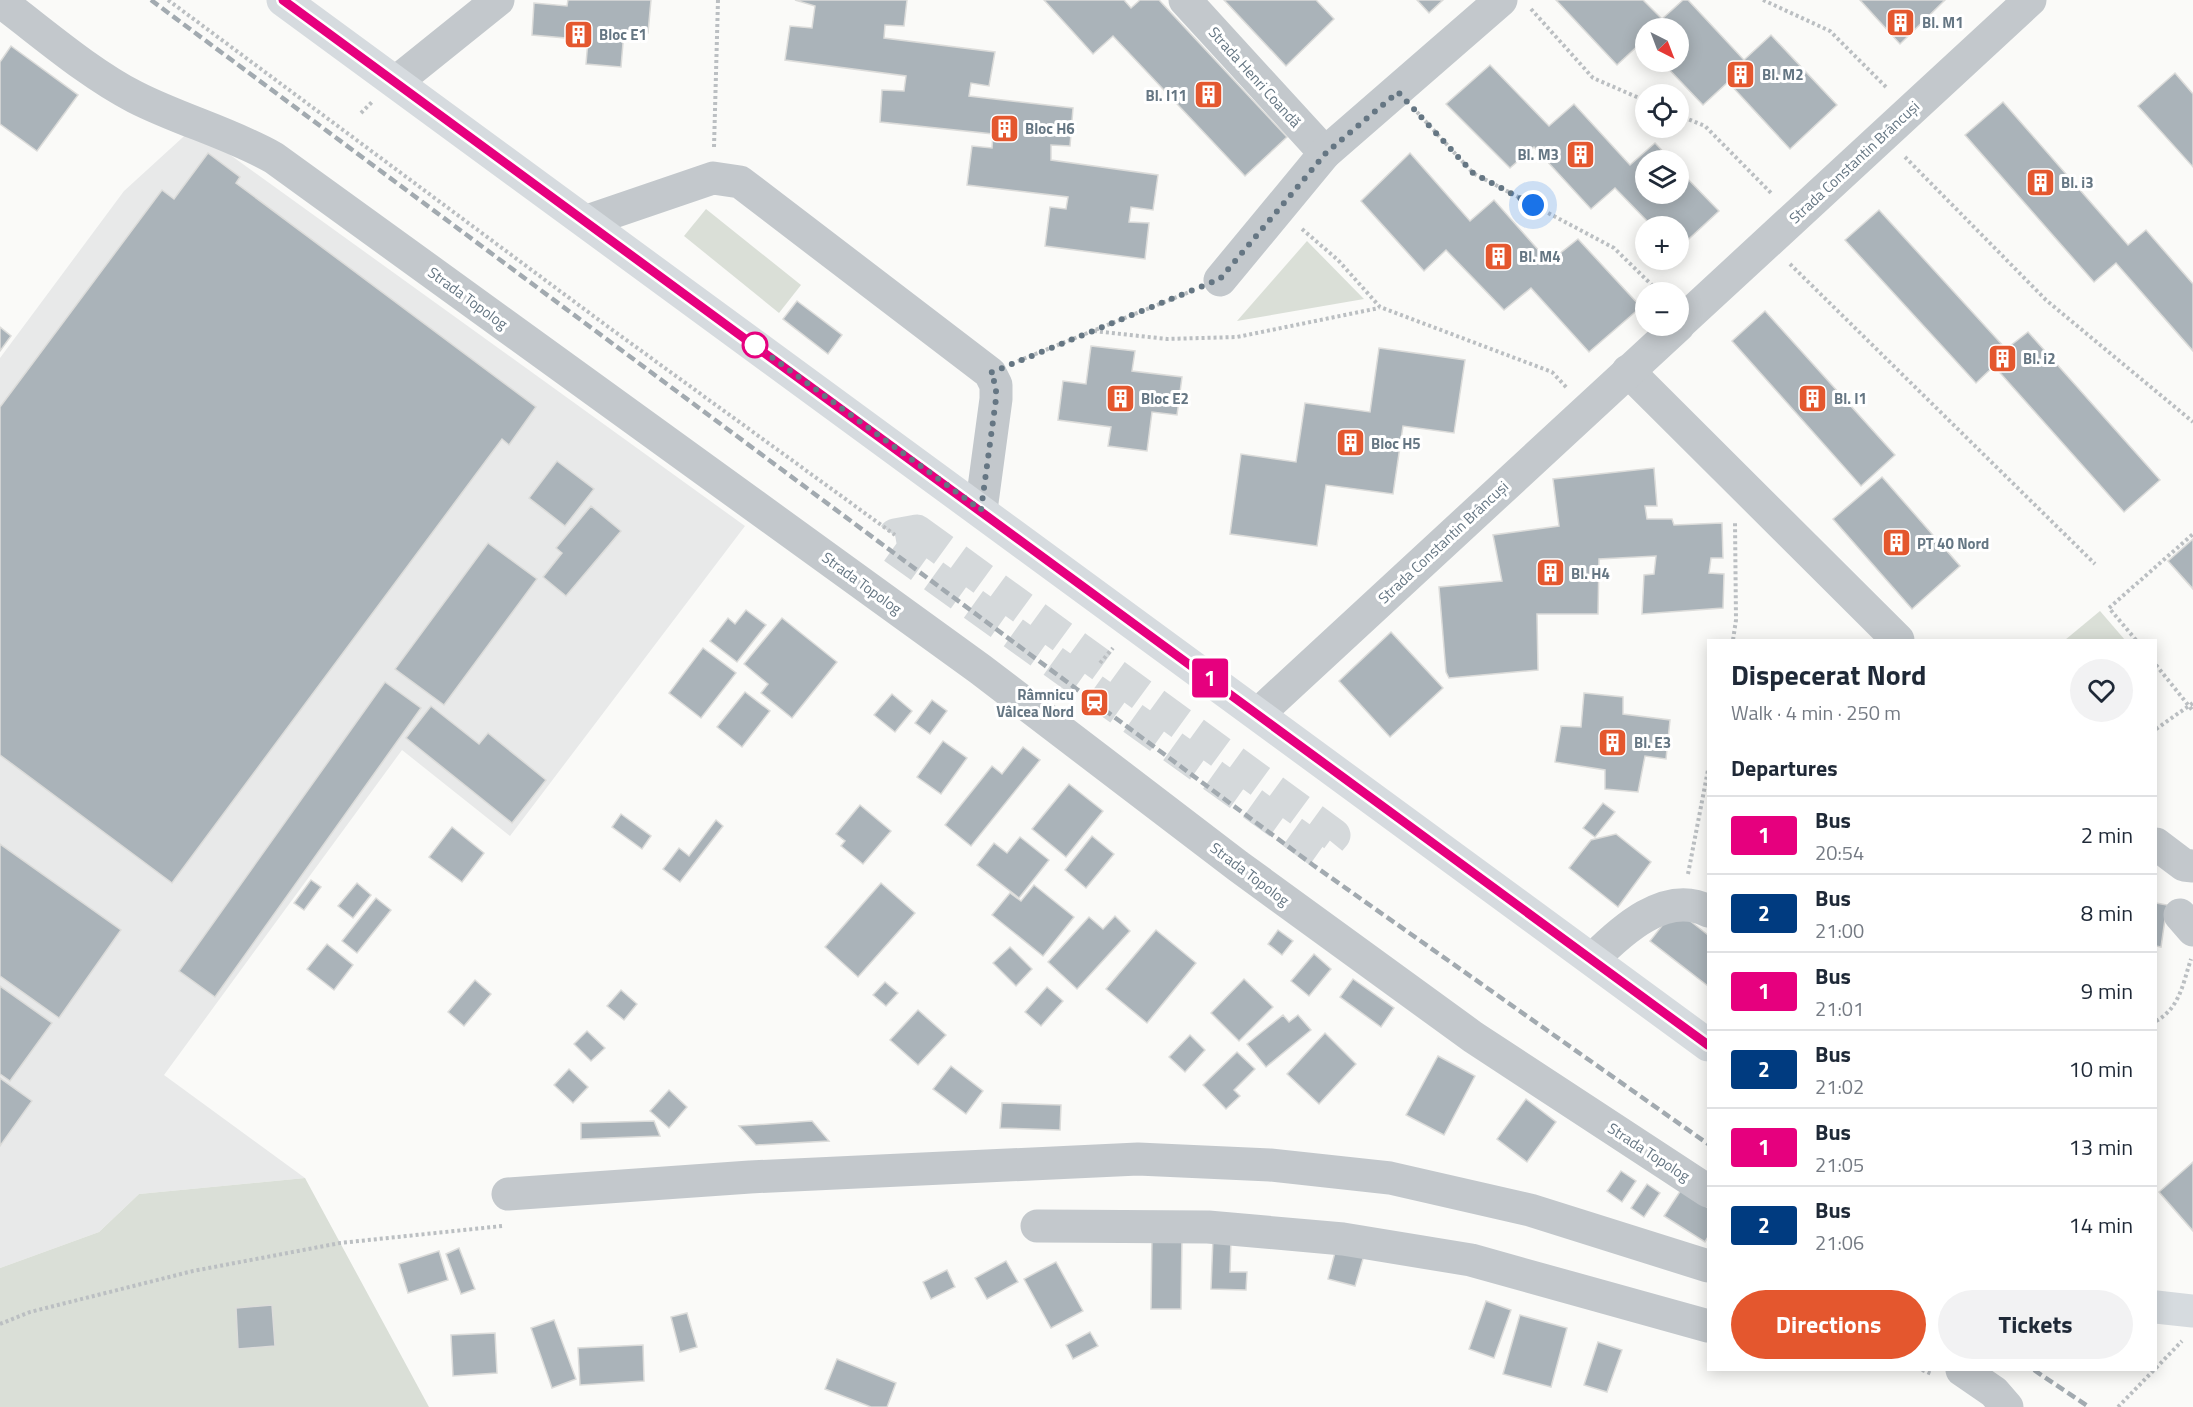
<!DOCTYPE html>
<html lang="en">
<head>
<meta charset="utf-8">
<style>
	:root { --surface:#fff; --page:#f2f2f3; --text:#1f2937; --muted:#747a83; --line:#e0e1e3; --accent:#e4572e }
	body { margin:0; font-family:"Titillium Web",sans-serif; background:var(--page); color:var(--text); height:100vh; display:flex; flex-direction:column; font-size:22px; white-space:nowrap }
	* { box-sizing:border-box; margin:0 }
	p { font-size:20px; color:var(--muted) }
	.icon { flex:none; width:33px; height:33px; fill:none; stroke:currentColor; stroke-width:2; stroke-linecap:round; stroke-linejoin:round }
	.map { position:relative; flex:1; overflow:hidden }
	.drawer { position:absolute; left:1707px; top:639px; width:450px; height:732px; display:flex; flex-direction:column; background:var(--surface); border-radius:0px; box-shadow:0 3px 15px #0003 }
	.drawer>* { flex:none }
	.badge { padding:0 12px; border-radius:4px; font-size:21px; line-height:39px }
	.needle { width:39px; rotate:138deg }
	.fabs { position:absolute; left:1635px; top:18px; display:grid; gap:12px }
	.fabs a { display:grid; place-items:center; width:54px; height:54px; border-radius:50%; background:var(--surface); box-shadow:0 3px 15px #0003; font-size:30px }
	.you { position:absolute; width:30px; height:30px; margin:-15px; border:4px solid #fff; border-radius:50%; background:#1a73e8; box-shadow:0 0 0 9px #1a73e833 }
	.map>.badge { position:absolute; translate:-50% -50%; box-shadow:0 0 0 3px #fff }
	h2 { padding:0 24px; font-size:22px; line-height:54px }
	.round { display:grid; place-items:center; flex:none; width:63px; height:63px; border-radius:32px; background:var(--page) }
	.summary { display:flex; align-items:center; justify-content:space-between; height:102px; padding:0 24px }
	h1 { font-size:28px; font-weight:700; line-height:45px }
	.action { display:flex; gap:12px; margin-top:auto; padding:12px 24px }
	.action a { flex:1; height:69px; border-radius:36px; background:var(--accent); color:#fff; font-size:24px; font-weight:700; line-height:69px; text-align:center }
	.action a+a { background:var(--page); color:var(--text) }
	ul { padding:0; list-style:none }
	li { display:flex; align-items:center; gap:18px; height:78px; padding:0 24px; border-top:2px solid var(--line) }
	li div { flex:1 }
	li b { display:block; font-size:22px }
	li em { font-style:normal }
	li .badge { min-width:66px; font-weight:700; text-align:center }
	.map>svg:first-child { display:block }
	.built { fill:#e8e9e9 }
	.green { fill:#dadfd7 }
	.building { fill:#aab3b9; stroke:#dcdcda; stroke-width:1.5 }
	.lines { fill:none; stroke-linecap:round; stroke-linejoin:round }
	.minor-tunnel { stroke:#d5d9db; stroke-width:33; stroke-dasharray:33 16; stroke-linecap:butt }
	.path { stroke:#bbbfc2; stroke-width:4; stroke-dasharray:3 3; stroke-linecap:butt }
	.minor { stroke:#c3c8cc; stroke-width:33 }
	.major { stroke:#d6dbdf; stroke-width:33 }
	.rail { stroke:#a2aab0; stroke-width:4.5; stroke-dasharray:9 4.5; stroke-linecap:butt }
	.line-casing { stroke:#fff; stroke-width:14 }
	.line { stroke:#e6007e; stroke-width:9 }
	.walk { stroke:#657683; stroke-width:6; stroke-dasharray:0 10.8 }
	.stop-dot { fill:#fff; stroke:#e6007e; stroke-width:3 }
	.labels { text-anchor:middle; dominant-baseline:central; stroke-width:6; stroke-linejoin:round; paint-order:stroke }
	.poi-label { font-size:15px; font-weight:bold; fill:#657683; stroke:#fff; text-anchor:start }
	.street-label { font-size:15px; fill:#657683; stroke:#fff }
</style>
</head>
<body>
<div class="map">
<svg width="2193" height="1407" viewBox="0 0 2193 1407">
	<rect width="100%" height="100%" fill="#fafaf8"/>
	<polygon class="built" points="193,128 745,526 510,836 402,750 164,1075 305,1178 139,1194 99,1232 0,1268 0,358 124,191"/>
	<g class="green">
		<polygon points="706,209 801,285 779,313 684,236"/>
		<polygon points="1307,241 1364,299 1237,321"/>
		<polygon points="2100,611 2125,640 2065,640"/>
		<polygon points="305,1178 429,1407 0,1407 0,1268 99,1232 139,1194"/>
	</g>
	<g class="building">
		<polygon points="568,0 651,0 648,33 624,31 621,67 586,64 588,40 532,35 534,3 567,6"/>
		<polygon points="795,0 907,0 904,26 885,25 884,38 995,52 989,86 971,83 969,96 1073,108 1070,146 1051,145 1051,160 1158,175 1153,210 1131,207 1129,222 1149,223 1145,259 1045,246 1050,207 1066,209 1068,197 967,185 972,146 992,148 993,134 880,122 882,90 904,91 906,76 785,60 790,26 812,28 815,6"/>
		<polygon points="1044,0 1124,0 1131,8 1140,0 1159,0 1287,137 1245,176 1113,36 1093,54"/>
		<polygon points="1224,0 1316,0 1334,19 1286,66"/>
		<polygon points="1417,0 1443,0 1429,13"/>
		<polygon points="1556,0 1643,0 1662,19 1683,0 1688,0 1744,60 1771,35 1837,105 1790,149 1728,82 1703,105 1662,62 1678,62 1678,28 1646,28 1646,44 1643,41 1617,65"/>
		<polygon points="1860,0 1945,0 1900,44"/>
		<polygon points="11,46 78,95 37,151 0,124 0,62"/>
		<polygon points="1490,65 1549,126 1574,104 1630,165 1655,143 1671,160 1646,160 1646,194 1678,194 1678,169 1719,211 1678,249 1678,226 1652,226 1615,188 1591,209 1534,147 1510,168 1446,104"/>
		<polygon points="2175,73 2193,94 2193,167 2138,106"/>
		<polygon points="2003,102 2128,245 2146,230 2193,284 2193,351 2116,263 2094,282 1965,135"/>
		<polygon points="208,153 240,177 236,183 536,407 509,445 502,439 172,883 0,755 0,407 162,190 174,199"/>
		<polygon points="1410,153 1470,221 1494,200 1549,262 1578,239 1641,307 1589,352 1531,288 1504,310 1446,250 1424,271 1361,201"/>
		<polygon points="1879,210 2006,349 2028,332 2160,480 2124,512 1994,366 1976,383 1845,240"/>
		<polygon points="797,301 842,335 828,354 783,319"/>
		<polygon points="1765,311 1895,455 1861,486 1732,341"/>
		<polygon points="0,327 11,336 0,351"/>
		<polygon points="1091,346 1135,351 1132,371 1182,377 1177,415 1152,412 1147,451 1108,446 1111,427 1058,420 1063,381 1086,384"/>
		<polygon points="1379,348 1465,360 1454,433 1403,426 1393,494 1326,485 1317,546 1230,534 1241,454 1296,462 1305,403 1370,412"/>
		<polygon points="557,461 594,489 565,526 529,498"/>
		<polygon points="1654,468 1657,506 1645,506 1647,519 1672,519 1674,525 1722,523 1723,558 1711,558 1709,573 1724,574 1723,608 1642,614 1644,575 1654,574 1656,556 1599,559 1598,614 1537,614 1538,670 1449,678 1446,672 1439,587 1502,581 1493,535 1559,526 1553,479"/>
		<polygon points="1882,477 1960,566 1912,609 1833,519"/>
		<polygon points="591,506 621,531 566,596 543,577 562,553 556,548"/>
		<polygon points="2193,539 2193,589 2168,561"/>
		<polygon points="488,543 537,579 444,705 395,669"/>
		<polygon points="746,610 766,625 737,662 710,641 728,618 735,624"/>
		<polygon points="782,618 837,662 792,718 761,693 768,684 744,664"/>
		<polygon points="1391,632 1443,688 1390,737 1339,681"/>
		<polygon points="703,648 736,673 701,718 669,693"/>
		<polygon points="385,682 421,708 215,997 179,971"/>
		<polygon points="745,692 770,711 742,747 717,727"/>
		<polygon points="1584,693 1623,697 1623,714 1670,720 1666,759 1645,756 1638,792 1605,789 1605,770 1555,762 1561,726 1581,727"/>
		<polygon points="892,694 912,711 895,732 874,715"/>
		<polygon points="932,700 947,711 930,734 915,723"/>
		<polygon points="431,706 479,744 488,733 546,780 512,823 406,738"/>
		<polygon points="943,741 967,758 941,794 917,777"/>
		<polygon points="1023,747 1040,760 971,846 945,825 992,766 1002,774"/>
		<polygon points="1069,784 1103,811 1066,857 1032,829"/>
		<polygon points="1603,803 1615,812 1595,837 1583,828"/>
		<polygon points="860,805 891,831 863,864 841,846 845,841 836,834"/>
		<polygon points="621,814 651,836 642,849 612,827"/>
		<polygon points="716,820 723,826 680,882 663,869 679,848 689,856"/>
		<polygon points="452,827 484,853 462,882 429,857"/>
		<polygon points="1616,834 1651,862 1618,907 1569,868 1591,840"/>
		<polygon points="1092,836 1114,854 1086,888 1065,870"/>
		<polygon points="1020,837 1049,860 1019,898 977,865 994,843 1007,853"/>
		<polygon points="0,844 121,930 59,1018 0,976"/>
		<polygon points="311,880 321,887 304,910 294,903"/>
		<polygon points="357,883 371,895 353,918 338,906"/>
		<polygon points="881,883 915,913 858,977 825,947"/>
		<polygon points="1034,885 1074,917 1043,956 992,915 1010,893 1021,901"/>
		<polygon points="376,898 391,910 357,953 342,941"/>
		<polygon points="2156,903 2167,905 2161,947 2156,946"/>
		<polygon points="1675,909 1708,935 1708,986 1650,941"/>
		<polygon points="1115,916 1130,931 1077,989 1048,962 1089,917 1103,929"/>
		<polygon points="1156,930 1196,963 1147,1023 1106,989"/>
		<polygon points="1278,930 1293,941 1282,955 1268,944"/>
		<polygon points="327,944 353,965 334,990 307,969"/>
		<polygon points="1010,947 1032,969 1016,986 993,963"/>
		<polygon points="1314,954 1331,969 1309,996 1291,981"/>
		<polygon points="1244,979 1273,1007 1239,1041 1211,1013"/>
		<polygon points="1353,979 1394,1008 1381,1027 1340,997"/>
		<polygon points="475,980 491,994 464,1026 448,1012"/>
		<polygon points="885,982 898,993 886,1006 873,995"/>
		<polygon points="0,986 52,1023 10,1081 0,1074"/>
		<polygon points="1047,987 1063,1001 1041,1026 1025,1012"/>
		<polygon points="621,990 637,1004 624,1020 607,1006"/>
		<polygon points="918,1010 946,1035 918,1065 890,1040"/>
		<polygon points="1283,1015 1289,1022 1298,1015 1311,1030 1266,1067 1247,1044"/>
		<polygon points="587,1031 605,1048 591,1061 574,1044"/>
		<polygon points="1325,1033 1356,1064 1319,1104 1287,1074"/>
		<polygon points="1190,1035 1205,1050 1185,1072 1169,1057"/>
		<polygon points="1237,1052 1255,1069 1234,1090 1240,1096 1226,1109 1203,1085"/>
		<polygon points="1438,1056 1475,1076 1444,1135 1406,1115"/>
		<polygon points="951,1066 983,1091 966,1114 933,1089"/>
		<polygon points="569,1069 588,1087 573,1103 554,1085"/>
		<polygon points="0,1078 32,1101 0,1146"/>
		<polygon points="669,1090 687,1107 669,1128 650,1111"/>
		<polygon points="1526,1099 1556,1122 1527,1162 1497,1139"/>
		<polygon points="1002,1103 1061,1105 1060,1130 1000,1128"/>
		<polygon points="654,1121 660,1136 581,1139 581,1123"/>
		<polygon points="812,1121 829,1141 756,1145 739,1126"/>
		<polygon points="2193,1162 2193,1231 2159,1192"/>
		<polygon points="1621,1171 1636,1181 1622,1202 1607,1191"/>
		<polygon points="1647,1184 1660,1193 1644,1217 1631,1208"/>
		<polygon points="1681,1190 1708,1208 1708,1237 1705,1242 1664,1216"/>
		<polygon points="1152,1236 1182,1236 1181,1309 1151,1309"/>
		<polygon points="1213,1238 1231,1239 1230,1272 1247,1272 1246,1290 1211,1289"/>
		<polygon points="1337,1245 1365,1252 1355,1286 1328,1279"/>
		<polygon points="459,1248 475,1289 461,1294 446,1254"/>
		<polygon points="439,1251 448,1280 408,1293 399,1264"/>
		<polygon points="1006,1261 1018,1282 987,1299 975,1278"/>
		<polygon points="1056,1262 1083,1311 1051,1328 1024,1279"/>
		<polygon points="947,1270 955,1287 931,1299 923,1282"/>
		<polygon points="1486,1301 1511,1310 1494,1358 1469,1349"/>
		<polygon points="272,1305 275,1346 238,1349 236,1308"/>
		<polygon points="687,1313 697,1347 680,1352 671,1317"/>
		<polygon points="1520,1315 1567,1328 1551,1387 1503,1374"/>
		<polygon points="554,1320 576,1379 552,1388 531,1328"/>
		<polygon points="1090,1332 1098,1346 1073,1359 1066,1345"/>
		<polygon points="495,1333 497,1373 453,1376 451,1335"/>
		<polygon points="1598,1342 1622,1350 1607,1392 1584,1385"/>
		<polygon points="643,1345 644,1381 580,1385 578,1348"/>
		<polygon points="837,1359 896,1383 887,1407 871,1407 825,1389"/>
	</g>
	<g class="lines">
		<polygon class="minor-tunnel" points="917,531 1334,835 1320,852 889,544 895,535"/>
		<g class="path">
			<polyline points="168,0 607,326 895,535"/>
			<polyline points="1763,0 1830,31 1887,88"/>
			<polyline points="1531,9 1593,78 1646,101"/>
			<polyline points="1417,112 1473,173 1614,248 1659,292"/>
			<polyline points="361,113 372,102"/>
			<polyline points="1678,115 1705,126 1773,195"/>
			<polyline points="714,147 718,0"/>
			<polyline points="1905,157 2046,300 2193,422"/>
			<polyline points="1302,229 1338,260 1380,307 1552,372 1567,388"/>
			<polyline points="1790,264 2095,564"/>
			<polyline points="1094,331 1167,339 1237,337 1379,308"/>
			<polyline points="1018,361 1192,291"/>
			<polyline points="1733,640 1736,620 1735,522"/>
			<polyline points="2136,640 2109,608 2193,534"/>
			<polyline points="1100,663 1113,648"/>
			<polyline points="2156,665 2193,711"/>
			<polyline points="2156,729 2193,703"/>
			<polyline points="1688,874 1708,770"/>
			<path d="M2156,1021C2180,1008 2183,983 2191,959"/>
			<polyline points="0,1324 30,1312 193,1271 340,1243 502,1226"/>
			<polyline points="2156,1368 2182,1341"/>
			<polyline points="1922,1370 1932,1374"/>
			<polyline points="2118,1407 2154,1370"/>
		</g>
		<g class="minor">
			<polyline points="1185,0 1325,153"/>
			<path d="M0,1C44,34 87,72 135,97C180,120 230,133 274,158L980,669L1238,866L1473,1037L1708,1191"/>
			<polyline points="396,82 498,0"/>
			<polyline points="587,221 713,178 740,182 990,373 996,385 996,399 981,510"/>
			<polyline points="1220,280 1325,153 1501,0"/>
			<polyline points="1678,325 2030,0"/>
			<polyline points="1628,371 1898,640"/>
			<polyline points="1258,714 1678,326"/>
			<polyline points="2156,844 2184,865 2193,866"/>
			<polyline points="2180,915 2193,930"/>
			<path d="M1593,959C1621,931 1666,889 1708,911"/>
			<polyline points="508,1194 750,1177 1138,1159 1270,1165 1390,1178 1530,1210 1708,1266"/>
			<polyline points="1037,1226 1208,1227 1343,1239 1471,1260 1708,1326"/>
			<polyline points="1962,1370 1994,1392 2007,1407"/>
		</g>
		<g class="major">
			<polyline points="283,0 1708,1045"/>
			<polyline points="2156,1307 2193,1311"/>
		</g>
		<g class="rail">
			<polyline points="151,0 1313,865 1708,1144"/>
			<polyline points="2034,1370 2089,1407"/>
		</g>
	</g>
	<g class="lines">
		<defs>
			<polyline id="line" points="283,0 1708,1045"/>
		</defs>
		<use href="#line" class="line-casing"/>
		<use href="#line" class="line"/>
		<polyline class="walk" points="755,345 981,510 996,399 996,385 990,373 1220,279 1326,153 1398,92 1473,173 1533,205"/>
	</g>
	<defs>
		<symbol id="building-square" viewBox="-11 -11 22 22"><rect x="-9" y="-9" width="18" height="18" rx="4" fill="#e4572e" stroke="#fff"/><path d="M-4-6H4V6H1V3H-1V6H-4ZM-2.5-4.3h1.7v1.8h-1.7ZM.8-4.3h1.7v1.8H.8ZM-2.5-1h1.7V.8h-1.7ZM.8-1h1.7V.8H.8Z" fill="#fff"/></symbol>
		<symbol id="station-square" viewBox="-11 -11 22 22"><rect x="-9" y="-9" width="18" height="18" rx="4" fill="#e4572e" stroke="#fff"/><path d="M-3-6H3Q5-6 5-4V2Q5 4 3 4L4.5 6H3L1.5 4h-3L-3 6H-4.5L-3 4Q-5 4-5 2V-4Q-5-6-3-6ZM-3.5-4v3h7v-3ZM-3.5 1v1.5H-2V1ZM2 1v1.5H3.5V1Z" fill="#fff"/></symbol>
	</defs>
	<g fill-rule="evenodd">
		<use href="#building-square" x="1884" y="6" width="33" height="33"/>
		<use href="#building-square" x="562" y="18" width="33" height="33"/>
		<use href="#building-square" x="1724" y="58" width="33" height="33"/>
		<use href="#building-square" x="1192" y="78" width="33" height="33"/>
		<use href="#building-square" x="988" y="112" width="33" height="33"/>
		<use href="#building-square" x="1564" y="138" width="33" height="33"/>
		<use href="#building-square" x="2024" y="166" width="33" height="33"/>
		<use href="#building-square" x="1482" y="240" width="33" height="33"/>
		<use href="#building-square" x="1986" y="342" width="33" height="33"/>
		<use href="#building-square" x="1104" y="382" width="33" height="33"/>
		<use href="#building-square" x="1796" y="382" width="33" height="33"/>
		<use href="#building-square" x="1334" y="426" width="33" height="33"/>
		<use href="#building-square" x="1880" y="526" width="33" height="33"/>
		<use href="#building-square" x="1534" y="556" width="33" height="33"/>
		<use href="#station-square" x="1078" y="686" width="33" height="33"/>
		<use href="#building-square" x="1596" y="726" width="33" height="33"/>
	</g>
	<circle class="stop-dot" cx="755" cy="345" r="12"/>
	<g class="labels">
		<g class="poi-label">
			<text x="1922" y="22">Bl. M1</text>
			<text x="599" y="34">Bloc E1</text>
			<text x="1762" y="74">Bl. M2</text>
			<text x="1187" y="95" text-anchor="end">Bl. I11</text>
			<text x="1025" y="128">Bloc H6</text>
			<text x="1559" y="154" text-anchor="end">Bl. M3</text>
			<text x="2061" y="182">Bl. i3</text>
			<text x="1519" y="256">Bl. M4</text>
			<text x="2023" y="358">Bl. i2</text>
			<text x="1141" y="398">Bloc E2</text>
			<text x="1834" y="398">Bl. I1</text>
			<text x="1371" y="443">Bloc H5</text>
			<text x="1917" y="543">PT 40 Nord</text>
			<text x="1571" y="573">Bl. H4</text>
			<text x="1074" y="694" text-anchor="end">Râmnicu<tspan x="1074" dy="17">Vâlcea Nord</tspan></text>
			<text x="1634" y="742">Bl. E3</text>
		</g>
		<g class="street-label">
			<text transform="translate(1255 77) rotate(48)">Strada Henri Coandă</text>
			<text transform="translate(1854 162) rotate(-43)">Strada Constantin Brâncuși</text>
			<text transform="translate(468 298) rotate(36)">Strada Topolog</text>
			<text transform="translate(1443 542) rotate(-43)">Strada Constantin Brâncuși</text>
			<text transform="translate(862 583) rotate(36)">Strada Topolog</text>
			<text transform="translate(1250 874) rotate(37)">Strada Topolog</text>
			<text transform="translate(1649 1152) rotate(33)">Strada Topolog</text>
		</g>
	</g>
</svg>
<div class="fabs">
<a><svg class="needle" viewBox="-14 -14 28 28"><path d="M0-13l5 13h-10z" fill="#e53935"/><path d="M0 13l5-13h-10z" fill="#747a83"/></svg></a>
<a><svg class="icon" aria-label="locate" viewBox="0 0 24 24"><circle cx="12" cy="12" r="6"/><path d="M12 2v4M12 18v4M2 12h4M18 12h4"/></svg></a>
<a><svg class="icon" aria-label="layers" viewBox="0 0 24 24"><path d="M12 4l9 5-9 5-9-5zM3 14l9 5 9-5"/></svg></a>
<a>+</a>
<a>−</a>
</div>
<div class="you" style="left:1533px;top:205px"></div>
<b class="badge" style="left:1210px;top:678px;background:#e6007e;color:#fff">1</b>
<section class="drawer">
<div class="summary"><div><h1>Dispecerat Nord</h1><p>Walk · 4 min · 250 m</p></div><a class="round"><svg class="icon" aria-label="heart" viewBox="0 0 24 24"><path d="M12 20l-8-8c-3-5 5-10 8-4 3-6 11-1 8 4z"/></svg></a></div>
<h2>Departures</h2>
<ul>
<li><span class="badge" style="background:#e6007e;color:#fff">1</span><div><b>Bus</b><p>20:54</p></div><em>2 min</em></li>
<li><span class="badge" style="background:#003b80;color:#fff">2</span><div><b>Bus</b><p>21:00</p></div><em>8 min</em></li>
<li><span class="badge" style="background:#e6007e;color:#fff">1</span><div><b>Bus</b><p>21:01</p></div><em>9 min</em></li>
<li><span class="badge" style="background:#003b80;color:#fff">2</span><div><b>Bus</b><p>21:02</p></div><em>10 min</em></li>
<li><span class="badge" style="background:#e6007e;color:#fff">1</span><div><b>Bus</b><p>21:05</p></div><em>13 min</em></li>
<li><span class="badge" style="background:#003b80;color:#fff">2</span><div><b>Bus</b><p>21:06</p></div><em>14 min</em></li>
</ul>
<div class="action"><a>Directions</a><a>Tickets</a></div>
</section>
</div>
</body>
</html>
